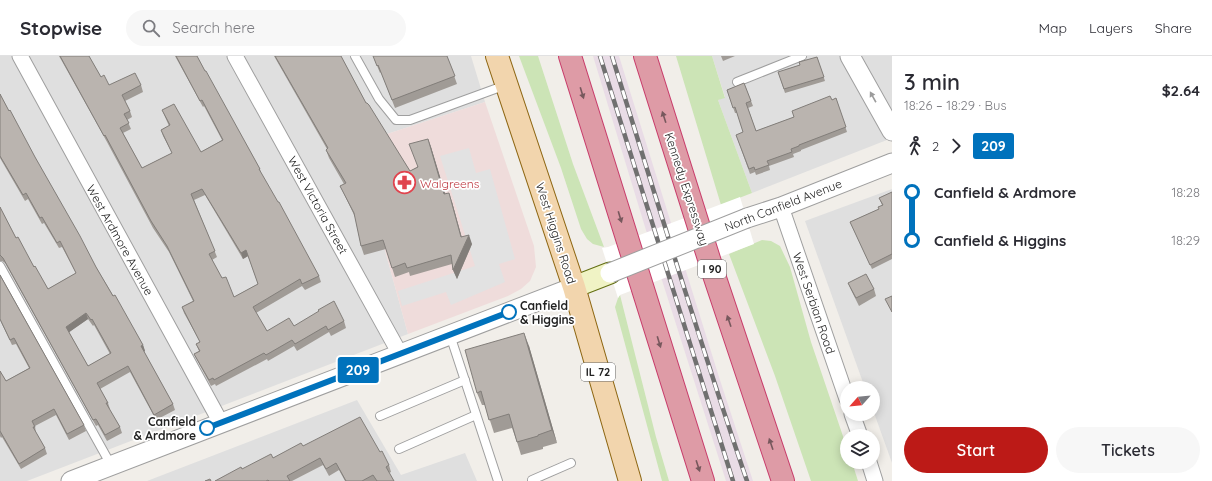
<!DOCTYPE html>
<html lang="en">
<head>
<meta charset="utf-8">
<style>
	:root { --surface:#fff; --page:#f7f7f7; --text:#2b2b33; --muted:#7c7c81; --line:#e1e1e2; --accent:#bc1a17 }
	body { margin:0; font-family:Quicksand,sans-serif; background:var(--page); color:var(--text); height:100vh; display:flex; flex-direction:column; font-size:15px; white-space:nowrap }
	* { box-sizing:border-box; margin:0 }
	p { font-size:13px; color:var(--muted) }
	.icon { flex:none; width:22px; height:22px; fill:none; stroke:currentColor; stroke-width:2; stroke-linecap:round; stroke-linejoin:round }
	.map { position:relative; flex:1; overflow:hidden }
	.panel { display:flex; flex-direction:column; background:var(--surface); width:320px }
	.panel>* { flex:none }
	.badge { padding:0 8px; border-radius:3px; font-size:14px; line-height:26px }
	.needle { width:26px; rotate:243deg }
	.controls { position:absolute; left:840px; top:325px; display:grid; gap:8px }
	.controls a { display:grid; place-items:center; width:40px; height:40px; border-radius:50%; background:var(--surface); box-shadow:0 2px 10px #0003; font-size:20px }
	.map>.badge { position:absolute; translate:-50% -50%; box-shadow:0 0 0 2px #fff }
	.legs { display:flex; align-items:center; gap:6px; height:44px; padding:0 12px; font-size:13px }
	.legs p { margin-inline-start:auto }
	.headline { display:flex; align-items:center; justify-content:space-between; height:68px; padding:0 12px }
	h1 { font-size:22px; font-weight:600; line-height:30px }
	.cta { display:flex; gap:8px; margin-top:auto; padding:8px 12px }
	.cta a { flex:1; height:46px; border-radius:24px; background:var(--accent); color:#fff; font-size:16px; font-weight:600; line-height:46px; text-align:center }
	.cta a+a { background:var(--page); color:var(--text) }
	ul { padding:0 12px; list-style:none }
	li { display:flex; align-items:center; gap:14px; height:48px; font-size:15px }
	li i { display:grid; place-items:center; width:6px; height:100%; margin:0 5px; background:currentColor }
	li i::after { content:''; width:10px; height:10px; margin:-5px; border:3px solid; border-radius:50%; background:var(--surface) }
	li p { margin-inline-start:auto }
	li:first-child i { background:linear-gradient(#0000 50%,currentColor 0) }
	li:last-child i { background:linear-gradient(currentColor 50%,#0000 0) }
	header { display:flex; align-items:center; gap:24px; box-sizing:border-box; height:56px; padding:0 20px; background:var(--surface); border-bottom:1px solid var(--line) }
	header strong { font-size:19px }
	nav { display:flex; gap:22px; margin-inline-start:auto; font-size:14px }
	.search { width:280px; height:36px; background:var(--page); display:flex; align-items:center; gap:10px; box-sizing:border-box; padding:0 14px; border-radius:22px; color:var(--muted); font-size:15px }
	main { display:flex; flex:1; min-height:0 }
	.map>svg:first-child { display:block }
	.residential { fill:#dfdfdf }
	.commercial { fill:#efdcdb }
	.industrial { fill:#e9dce6 }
	.grass { fill:#cce4b6 }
	.parking { fill:#e2e2e2 }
	.pier { fill:#fff }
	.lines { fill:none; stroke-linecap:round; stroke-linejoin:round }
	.service-casing { stroke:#9f9f9f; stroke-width:10 }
	.minor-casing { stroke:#9f9f9f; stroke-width:17 }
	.tertiary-casing { stroke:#9f9f9f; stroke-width:21 }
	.secondary-casing { stroke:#636f12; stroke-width:23 }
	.primary-casing { stroke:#8d6612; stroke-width:24 }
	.motorway-casing { stroke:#c83d6b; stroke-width:24 }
	.service { stroke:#fff; stroke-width:8 }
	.minor { stroke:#fff; stroke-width:15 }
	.tertiary { stroke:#fff; stroke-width:19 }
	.secondary { stroke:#f0f3c5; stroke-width:21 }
	.primary { stroke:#f2d5ad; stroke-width:22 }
	.motorway { stroke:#de9ba6; stroke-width:22 }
	.rail-casing { stroke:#707070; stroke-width:4.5 }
	.rail { stroke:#fff; stroke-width:3; stroke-dasharray:9; stroke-linecap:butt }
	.tertiary-bridge-casing { stroke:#9f9f9f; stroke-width:21; stroke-linecap:butt }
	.tertiary-bridge { stroke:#fff; stroke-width:19 }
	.wall { fill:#a09b96; fill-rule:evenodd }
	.shaded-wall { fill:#827e7a }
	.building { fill:#bab4af; stroke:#827e7a; fill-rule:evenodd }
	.oneway { fill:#77585d }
	.oneway2 { fill:#9c9c9c }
	.line-1-casing { stroke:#fff; stroke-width:9 }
	.line-1 { stroke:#0072bc; stroke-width:6 }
	.stop-1-dot { fill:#fff; stroke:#0072bc; stroke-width:2 }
	.labels { text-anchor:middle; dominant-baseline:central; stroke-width:3.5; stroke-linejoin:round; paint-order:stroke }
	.shield { fill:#fff; stroke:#646464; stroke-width:1 }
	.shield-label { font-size:11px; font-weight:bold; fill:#222 }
	.health-label { font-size:12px; fill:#be3a42; stroke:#fff; text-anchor:start }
	.street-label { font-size:12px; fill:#222; stroke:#fff }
	.stop-label { font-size:12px; font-weight:bold; fill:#222; stroke:#fff; text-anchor:start }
</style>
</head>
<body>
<header>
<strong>Stopwise</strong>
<div class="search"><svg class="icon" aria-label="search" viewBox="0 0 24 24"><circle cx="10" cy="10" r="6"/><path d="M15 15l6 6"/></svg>Search here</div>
<nav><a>Map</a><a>Layers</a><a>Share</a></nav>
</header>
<main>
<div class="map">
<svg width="892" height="425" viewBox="0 0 892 425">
	<rect width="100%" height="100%" fill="#f1eee9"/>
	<g class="residential">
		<polygon points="0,0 471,0 485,46 384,79 365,122 408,278 27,425 0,425"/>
		<polygon points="712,0 892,0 892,82 752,137 718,44 725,41"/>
		<polygon points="892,133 892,407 873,354 873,332 865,332 805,165"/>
		<polygon points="357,344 401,419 465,397 477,425 147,425"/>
	</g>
	<polygon class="commercial" points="485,46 534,190 536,211 530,225 521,233 508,240 408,278 365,122 384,79"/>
	<polygon class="industrial" points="593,0 619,0 719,321 753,425 726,425 645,171"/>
	<g class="grass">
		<polygon points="519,0 538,0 573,108 604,191 593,188 587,183 581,173 561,112"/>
		<polygon points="676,0 712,0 725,42 718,44 752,137 721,149"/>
		<polygon points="762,184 771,185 780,190 790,211 811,286 847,392 847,406 852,406 858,425 811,425 775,320 729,198"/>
		<polygon points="620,239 656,381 669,425 662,425 615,251 618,242"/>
	</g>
	<polygon class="parking" points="469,92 476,117 490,113 515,203 499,208 505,226 451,249 446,236 402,250 398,235 475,210 440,100"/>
	<polygon class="pier" points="740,141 754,188 620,239 618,242 602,192 608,191"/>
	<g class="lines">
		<defs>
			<g id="service">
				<polyline points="355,0 379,43 396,64 410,64 506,29"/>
				<polyline points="737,26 802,0"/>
				<polyline points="0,210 111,409"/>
				<polyline points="450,279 498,425"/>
				<polyline points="380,360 465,324"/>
				<polyline points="399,393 476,359"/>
				<polyline points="532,424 571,407"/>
			</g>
			<g id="minor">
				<polyline points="20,0 221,367"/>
				<polyline points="235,0 400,298"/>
				<polyline points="781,151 847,343"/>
				<polyline points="852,358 860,380"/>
				<polyline points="869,406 875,425"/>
			</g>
			<g id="tertiary">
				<polyline points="850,0 892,75"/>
				<polyline points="747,162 781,151 892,107"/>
				<polyline points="71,425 574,231"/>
			</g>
			<polyline id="secondary" points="574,231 610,217"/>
			<polyline id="primary" points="497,0 574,231 630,425"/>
			<g id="motorway">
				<polyline points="570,0 703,425"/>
				<polyline points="645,0 715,222 783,425"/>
			</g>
		</defs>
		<use href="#service" class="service-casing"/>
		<use href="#minor" class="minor-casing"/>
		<use href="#tertiary" class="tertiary-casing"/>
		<use href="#secondary" class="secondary-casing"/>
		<use href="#primary" class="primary-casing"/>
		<use href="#motorway" class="motorway-casing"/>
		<use href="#service" class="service"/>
		<use href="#minor" class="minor"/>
		<use href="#tertiary" class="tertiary"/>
		<use href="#secondary" class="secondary"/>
		<use href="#primary" class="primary"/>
		<use href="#motorway" class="motorway"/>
		<defs>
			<g id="rail">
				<polyline points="600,0 733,425"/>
				<path d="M612,0C656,142 699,284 747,425"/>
			</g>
		</defs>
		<use href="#rail" class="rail-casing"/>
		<use href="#rail" class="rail"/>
		<defs>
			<polyline id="tertiary-bridge" points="610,217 747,162"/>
		</defs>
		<use href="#tertiary-bridge" class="tertiary-bridge-casing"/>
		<use href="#tertiary-bridge" class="tertiary-bridge"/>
	</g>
	<g class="wall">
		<path d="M59,0H89L101,21L109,29H141L143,36L125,45L130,55L132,61L127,64L131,73L123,77L142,112L172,97L163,80L161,74L169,70L165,61L162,54L201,96L222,84L204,50L203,51L175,0H197L205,15L260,113L261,118L319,220L321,226L305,234L302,230L256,257L267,275L294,270L344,265L346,272L331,280L329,276L297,295L294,290L268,305L267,303L216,330L215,328L211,330L197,304L194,298L199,295L196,288L200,286L184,257L182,251L193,245L169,196L153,172L107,86ZM205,139L243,203L248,200L258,228L234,241L222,222L212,204L217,201L194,144Z"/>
		<polygon points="274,0 341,0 366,47 410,115 417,111 428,83 431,91 445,138 452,146 461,181 472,188 457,223 453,214 452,208 410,220 409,216 395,221 386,193 364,199 361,190 355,161 344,138 340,130 344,128 329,102 326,94 327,93"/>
		<polygon points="373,0 447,0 457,28 395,52 381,16 380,17"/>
		<polygon points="721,0 735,0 723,5"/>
		<polygon points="817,1 825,25 785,37 778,16 800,9"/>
		<polygon points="744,27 753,50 748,52 756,75 794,61 836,42 847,76 801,94 801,95 793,98 794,101 769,110 770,114 756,119 755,116 750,118 736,79 743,76 737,57 735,57 727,34"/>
		<path d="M0,38L9,55L96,211L143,289L145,295L144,296L173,348L175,354L156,364L130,316L100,333L108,347L110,353H109L120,371L122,377L107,385L98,369L96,370L5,207L2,205H0V151L16,182L48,233L76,217L62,191L59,192L44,167L42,168L28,143L25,145L0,102ZM88,263L93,270L94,269L110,298L88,310L69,276Z"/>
		<polygon points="892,136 892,203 872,213 850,166 879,153 882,149 879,142"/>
		<polygon points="0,219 84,369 86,375 69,384 56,359 35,370 36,377 45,392 47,398 21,413 2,381 1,382 0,380 0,315 6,325 29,312 16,288 12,289 0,264"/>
		<polygon points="848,227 874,233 876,240 859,250 851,234"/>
		<polygon points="529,290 557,387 543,391 543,393 521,399 517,386 512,372 494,377 485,349 482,349 477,337"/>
		<polygon points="303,390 380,396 389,409 391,416 389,417 394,425 345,425 339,414 329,420 323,409 292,425 215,425 242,413 273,402"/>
	</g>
	<g class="shaded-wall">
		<polygon points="428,83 431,91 448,147 444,138"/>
		<polygon points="449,137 452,146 464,189 461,181"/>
		<polygon points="469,179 472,188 457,223 453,214"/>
		<polygon points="246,194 248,200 243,203 241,197"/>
		<polygon points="86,257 88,263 68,277 66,271"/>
		<polygon points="524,277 529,290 557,387 552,374"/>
		<polygon points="143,289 145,295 143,296 141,290"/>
	</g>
	<g class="building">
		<path d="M60,0H89L101,21L104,19L109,29L135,17L141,29L122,39L130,55L124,58L129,67L120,72L142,112L172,97L161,74L170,69L162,54L174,48L201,96L223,84L202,44L200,45L176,0H197L205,15H206L260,113H259L278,146H279L319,220L302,228L300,223L253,251L267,275L289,262L294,270L319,255L318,254L334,245L344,265L328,274L326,270L295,288L292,284L266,299L264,297L214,324L213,322L209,324L194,298L200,295L196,288L200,286L182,251L194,245L167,190L151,165L105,79L104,80ZM202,133L241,197L246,194L258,228L234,241L226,221L222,222L209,198L215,195L191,138Z"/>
		<polygon points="275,0 341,0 366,47 367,47 369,49 410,115 418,111 409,88 428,83 444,138 449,137 461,181 469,179 453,214 451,199 407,212 405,207 392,212 383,184 361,190 354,157 340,130 346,127 326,94 328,92"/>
		<polygon points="373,0 447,0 455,20 392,44 378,9 377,10"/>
		<polygon points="817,1 824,21 784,33 778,16 800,9 799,6"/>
		<polygon points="744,27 751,45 746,47 756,75 794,61 792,55 830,40 832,44 836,42 846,71 799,89 799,90 791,93 792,96 767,105 769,109 755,114 754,111 749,113 736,79 743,76 735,51 733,52 727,34"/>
		<path d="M0,38L9,55L10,54L35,101L80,180L96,211L113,240L115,239L143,289L141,290L173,348L154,359L128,310L97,327L108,347H106L120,371L105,379L96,363L93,364L3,202L0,199V151L16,182L18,181L34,211L35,210L48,233L76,217L60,185L57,187L42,161L40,162L26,137L23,139L0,100ZM86,257L91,264L92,263L111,297L88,310L66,271Z"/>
		<polygon points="892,136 892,198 870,209 850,166 879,153 878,151 883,149 879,142"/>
		<polygon points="866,218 874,233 856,242 848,227"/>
		<polygon points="0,219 84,369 67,378 54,353 32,365 35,371 33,371 45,392 19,408 0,375 0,315 6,325 30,312 14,282 10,284 0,263"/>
		<polygon points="892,240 892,256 885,243"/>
		<polygon points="524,277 552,374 538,379 538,380 517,386 509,358 489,364 481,335 477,337 465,294"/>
		<polygon points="360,361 380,396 382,395 389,409 386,411 394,425 377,425 373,419 362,425 346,425 336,407 326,413 320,402 287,420 290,425 269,425 268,424 266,425 215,425 241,411 242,413 271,398 273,402 301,387 303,390"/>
		<polygon points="210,423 211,425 205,425"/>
	</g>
	<defs><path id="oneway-solid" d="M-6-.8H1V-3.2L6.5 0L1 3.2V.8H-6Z"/></defs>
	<g class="oneway">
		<use href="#oneway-solid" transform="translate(582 37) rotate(73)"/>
		<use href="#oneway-solid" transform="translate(664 61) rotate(-108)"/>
		<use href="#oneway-solid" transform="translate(620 161) rotate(73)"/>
		<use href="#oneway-solid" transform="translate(729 265) rotate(-109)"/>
		<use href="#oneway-solid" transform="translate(659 286) rotate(73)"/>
		<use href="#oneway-solid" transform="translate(771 388) rotate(-109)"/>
		<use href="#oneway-solid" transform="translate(698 410) rotate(72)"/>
	</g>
	<use class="oneway2" href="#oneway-solid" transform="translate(873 41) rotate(-119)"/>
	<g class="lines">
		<defs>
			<polyline id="line-1" points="207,372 509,256"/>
		</defs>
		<use href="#line-1" class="line-1-casing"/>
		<use href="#line-1" class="line-1"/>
	</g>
	<defs>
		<symbol id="pharmacy-ring" viewBox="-11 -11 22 22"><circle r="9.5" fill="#fff" stroke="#e0444e" stroke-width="1.5"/><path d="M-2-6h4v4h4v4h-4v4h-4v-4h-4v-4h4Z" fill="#e0444e"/></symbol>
	</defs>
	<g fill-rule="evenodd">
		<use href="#pharmacy-ring" x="392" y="114" width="25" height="25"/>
	</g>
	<g class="stop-1-dot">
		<circle cx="509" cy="256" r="7"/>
		<circle cx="207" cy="372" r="7"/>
	</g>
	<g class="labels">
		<g class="shield">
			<rect x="698" y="204" width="28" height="18" rx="3"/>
			<rect x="581" y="307" width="34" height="18" rx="3"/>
		</g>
		<g class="shield-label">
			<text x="712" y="213">I 90</text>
			<text x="598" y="316">IL 72</text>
		</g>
		<g class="health-label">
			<text x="420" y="127">Walgreens</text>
		</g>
		<g class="street-label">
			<text transform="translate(687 133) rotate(72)">Kennedy Expressway</text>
			<text transform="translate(318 149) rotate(61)">West Victoria Street</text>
			<text transform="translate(783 149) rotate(-21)">North Canfield Avenue</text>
			<text transform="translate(556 177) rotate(72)">West Higgins Road</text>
			<text transform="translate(120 184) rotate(61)">West Ardmore Avenue</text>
			<text transform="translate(814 247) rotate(71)">West Serbian Road</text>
		</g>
		<g class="stop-label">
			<text x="520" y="249">Canfield<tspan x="520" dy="14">&amp; Higgins</tspan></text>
			<text x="196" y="365" text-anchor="end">Canfield<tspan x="196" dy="14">&amp; Ardmore</tspan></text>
		</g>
	</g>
</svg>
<div class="controls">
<a><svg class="needle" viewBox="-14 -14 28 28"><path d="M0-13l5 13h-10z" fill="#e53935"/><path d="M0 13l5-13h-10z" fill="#7c7c81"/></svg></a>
<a><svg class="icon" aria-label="layers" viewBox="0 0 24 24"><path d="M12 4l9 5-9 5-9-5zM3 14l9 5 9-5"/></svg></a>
</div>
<b class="badge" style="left:358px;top:314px;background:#0072bc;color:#fff">209</b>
</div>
<section class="panel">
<div class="headline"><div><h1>3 min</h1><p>18:26 – 18:29 · Bus</p></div><b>$2.64</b></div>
<div class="legs"><svg class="icon" aria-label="walk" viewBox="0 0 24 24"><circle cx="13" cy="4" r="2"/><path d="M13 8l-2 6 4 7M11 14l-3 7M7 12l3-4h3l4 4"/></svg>2<svg class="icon" aria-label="forward" viewBox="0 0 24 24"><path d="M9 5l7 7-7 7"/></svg><b class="badge" style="background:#0072bc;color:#fff">209</b></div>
<ul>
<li><i style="color:#0072bc"></i><b>Canfield &amp; Ardmore</b><p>18:28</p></li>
<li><i style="color:#0072bc"></i><b>Canfield &amp; Higgins</b><p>18:29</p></li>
</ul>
<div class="cta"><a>Start</a><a>Tickets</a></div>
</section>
</main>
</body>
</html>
